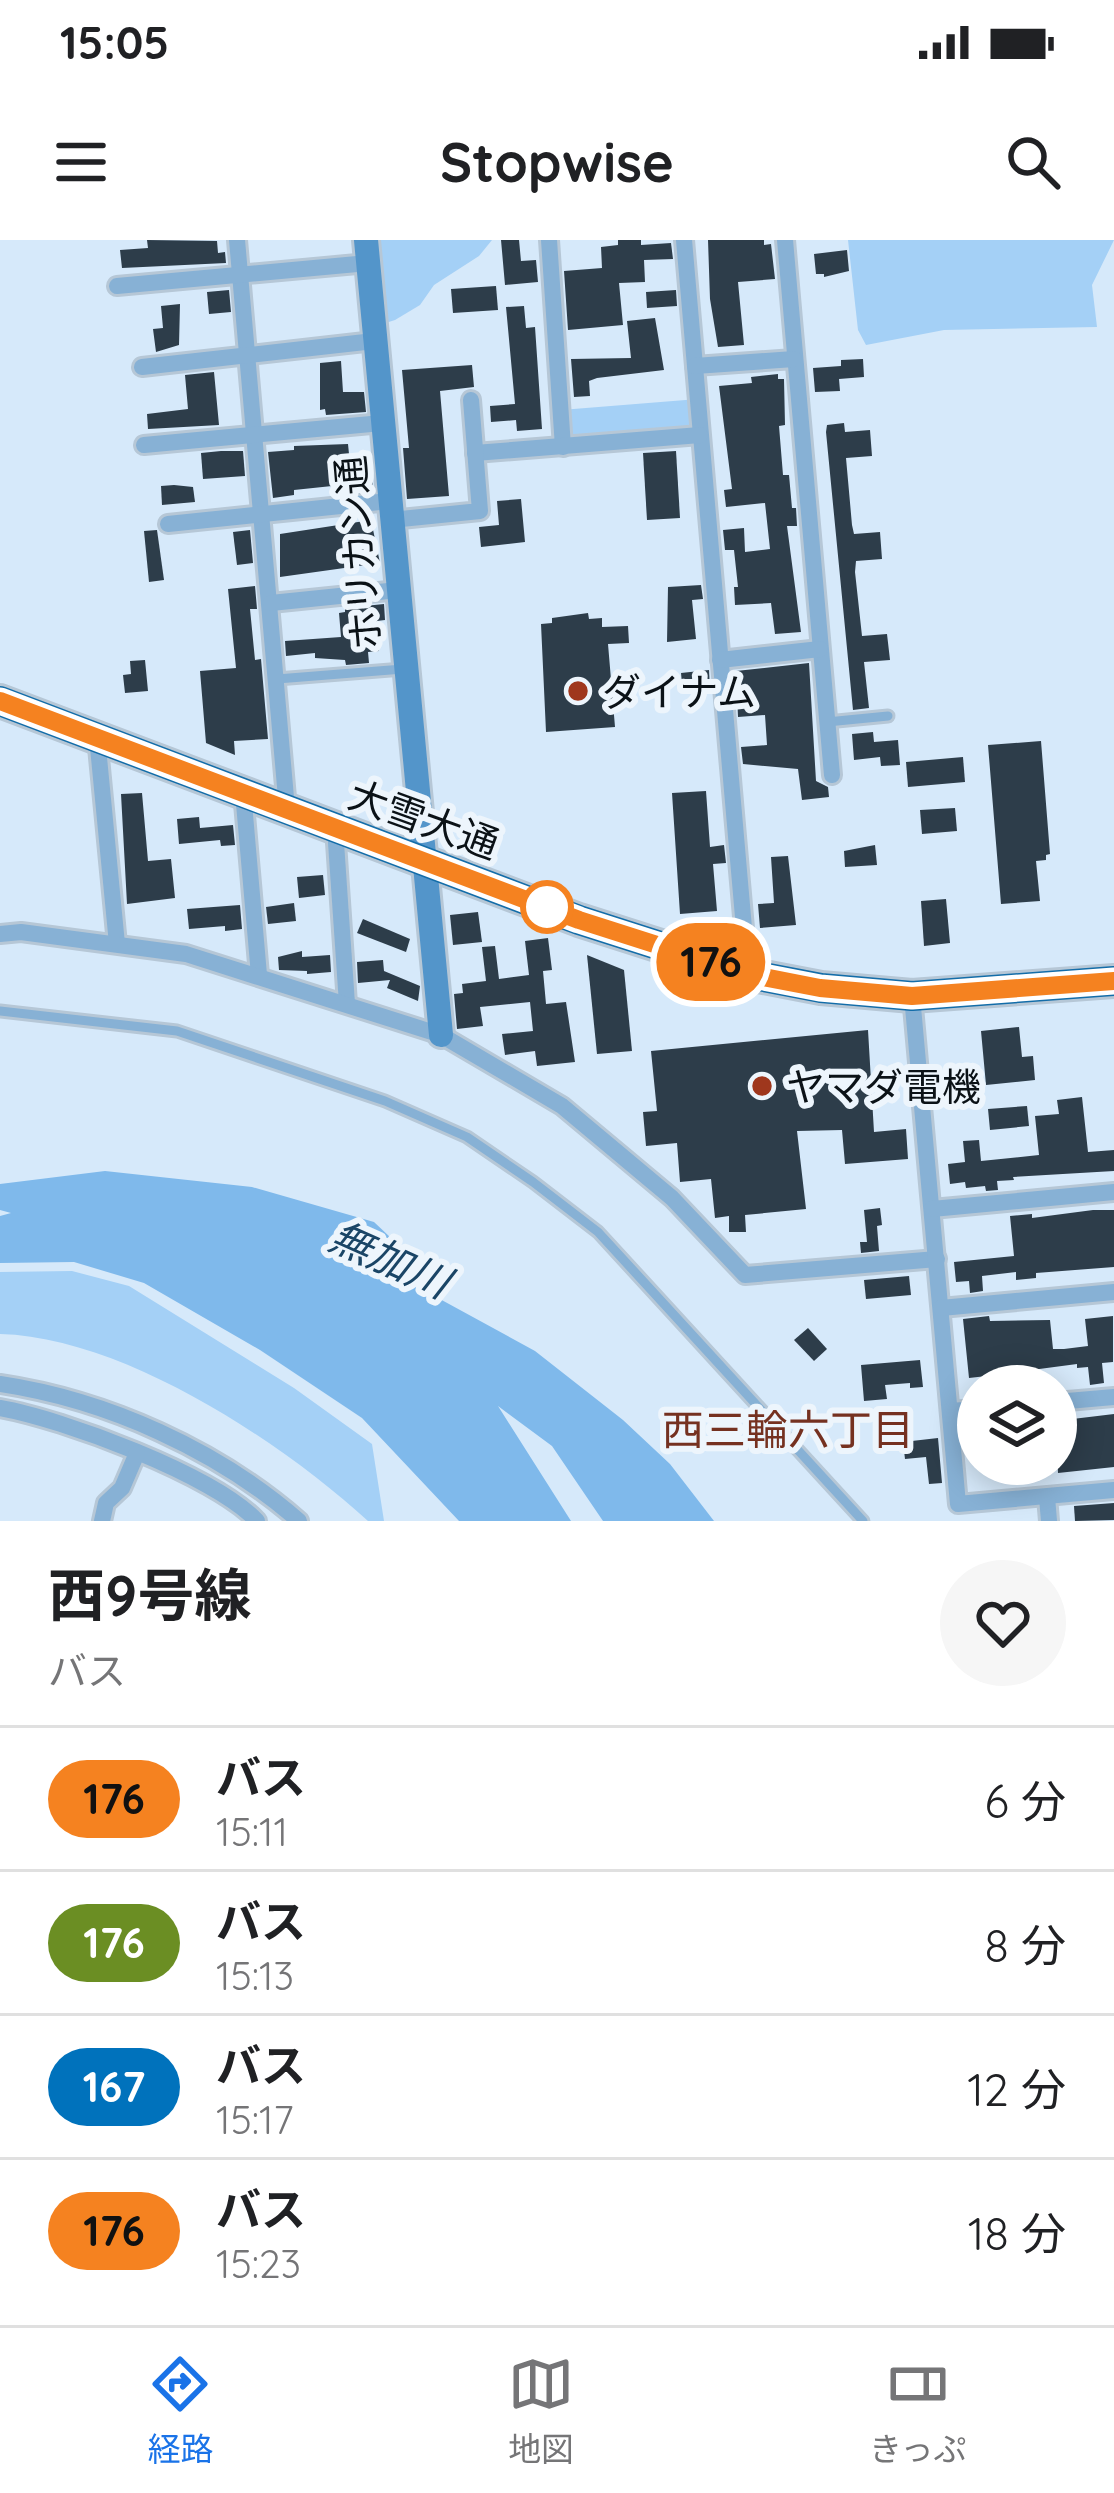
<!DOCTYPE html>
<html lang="ja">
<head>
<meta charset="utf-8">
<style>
	:root { --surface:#fff; --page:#f6f6f6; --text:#202124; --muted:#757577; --line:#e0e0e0; --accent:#1a73e8 }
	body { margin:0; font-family:Quicksand,"Noto Sans JP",sans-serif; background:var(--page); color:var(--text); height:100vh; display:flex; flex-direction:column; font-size:45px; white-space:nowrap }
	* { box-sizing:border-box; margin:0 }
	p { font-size:39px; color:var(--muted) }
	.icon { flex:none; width:66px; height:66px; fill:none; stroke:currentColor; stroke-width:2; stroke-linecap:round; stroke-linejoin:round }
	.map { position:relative; height:1281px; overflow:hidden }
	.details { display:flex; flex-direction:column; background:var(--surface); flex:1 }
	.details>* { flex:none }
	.badge { padding:0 24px; border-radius:39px; font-size:42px; line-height:78px }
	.controls { position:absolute; left:957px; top:1125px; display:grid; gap:24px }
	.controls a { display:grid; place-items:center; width:120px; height:120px; border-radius:50%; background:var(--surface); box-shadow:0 6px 30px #0003; font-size:60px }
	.map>.badge { position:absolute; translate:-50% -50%; box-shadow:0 0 0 6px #fff }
	.round { display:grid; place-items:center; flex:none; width:126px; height:126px; border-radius:63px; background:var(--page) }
	.overview { display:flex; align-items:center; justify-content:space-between; height:204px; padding:0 48px }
	h1 { font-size:57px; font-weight:700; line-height:90px }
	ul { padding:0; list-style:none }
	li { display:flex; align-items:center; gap:36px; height:144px; padding:0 48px; border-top:3px solid var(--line) }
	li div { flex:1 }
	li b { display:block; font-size:45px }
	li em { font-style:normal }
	li .badge { min-width:132px; font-weight:700; text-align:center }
	.status { display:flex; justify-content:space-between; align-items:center; height:84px; padding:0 60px; background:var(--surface); direction:ltr }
	.status svg { height:33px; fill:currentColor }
	header { display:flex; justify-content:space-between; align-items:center; height:156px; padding:0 48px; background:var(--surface); font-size:54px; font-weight:700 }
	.tab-bar { display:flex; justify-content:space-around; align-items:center; height:168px; border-top:3px solid var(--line); background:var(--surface); font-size:33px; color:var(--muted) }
	.tab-bar a { display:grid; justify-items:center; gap:6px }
	.tab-bar .selected { color:var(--accent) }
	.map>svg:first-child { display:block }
	.green { fill:#a4d0f6 }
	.water { fill:#7fb9eb }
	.building { fill:#2d3d4a }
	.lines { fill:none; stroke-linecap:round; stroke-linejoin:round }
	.lane-casing { stroke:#b6c7d6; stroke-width:15 }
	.street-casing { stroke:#b6c7d6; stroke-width:22 }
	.secondary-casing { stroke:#b6c7d6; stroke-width:30 }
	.highway-casing { stroke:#b6c7d6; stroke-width:36 }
	.lane { stroke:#87b1d5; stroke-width:9 }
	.street { stroke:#87b1d5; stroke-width:16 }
	.secondary { stroke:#5395ca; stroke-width:24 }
	.highway { stroke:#136da9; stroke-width:30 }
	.line-casing { stroke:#fff; stroke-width:27 }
	.line { stroke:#f58220; stroke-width:18 }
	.poi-dot { fill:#9f371d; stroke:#edf5fc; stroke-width:4.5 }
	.stop-dot { fill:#fff; stroke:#f58220; stroke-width:6 }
	.labels { text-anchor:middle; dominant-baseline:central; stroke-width:12; stroke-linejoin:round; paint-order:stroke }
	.street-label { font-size:39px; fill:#0b1217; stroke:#edf5fc }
	.poi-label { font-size:39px; fill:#0b1217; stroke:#edf5fc; text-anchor:start }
	.water-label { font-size:42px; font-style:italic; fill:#1a4566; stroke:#edf5fc }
	.neighbourhood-label { font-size:42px; fill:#753120; stroke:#edf5fc }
</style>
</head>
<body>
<div class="status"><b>15:05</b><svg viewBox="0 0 49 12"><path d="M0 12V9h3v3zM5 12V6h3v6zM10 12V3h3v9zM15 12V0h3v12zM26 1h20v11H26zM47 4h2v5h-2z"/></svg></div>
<header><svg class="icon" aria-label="menu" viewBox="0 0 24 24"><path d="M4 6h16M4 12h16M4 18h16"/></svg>Stopwise<svg class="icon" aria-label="search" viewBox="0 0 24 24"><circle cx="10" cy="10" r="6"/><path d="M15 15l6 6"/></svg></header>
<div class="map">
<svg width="1114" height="1281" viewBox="0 0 1114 1281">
	<rect width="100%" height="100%" fill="#d6e9fa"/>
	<g class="green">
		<polygon points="366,0 492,0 479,16 434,45 420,65 395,80 373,87"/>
		<polygon points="848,0 1114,0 1092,45 1097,87 944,90 866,105 858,90"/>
		<polygon points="698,159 700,195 563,207 561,170"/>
		<path d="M72,1031L129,1046L294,1148L372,1204L384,1281H368C279,1200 122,1097 0,1094V1032Z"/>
	</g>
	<polygon class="water" points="105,931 252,947 374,982 408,1014 427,1052 535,1111 623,1180 670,1224 714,1281 603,1281 552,1206 498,1166 571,1281 459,1281 362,1178 260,1110 144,1043 74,1022 0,1023 0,976 11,973 0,970 0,944"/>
	<g class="building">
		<polygon points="147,0 217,1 218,13 225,12 226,23 122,28 120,10 148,8"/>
		<polygon points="501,0 519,0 521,21 536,20 538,42 505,45"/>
		<polygon points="618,0 641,0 641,5 671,3 673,19 644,20 645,42 619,43 623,85 568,90 564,31 602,28 601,7 618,5"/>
		<polygon points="708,0 764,0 764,5 771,4 775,39 738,42 744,105 718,107 710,59"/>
		<polygon points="847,10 849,31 824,37 824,34 816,34 814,14"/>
		<polygon points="496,46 498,70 453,73 451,49"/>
		<polygon points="229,50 231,72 209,74 207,52"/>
		<polygon points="676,50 677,66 647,68 646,52"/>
		<polygon points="180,64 179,105 156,112 153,89 163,88 161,66"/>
		<polygon points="524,66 526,88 535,87 542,189 517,191 516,180 491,182 490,166 515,164 506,67"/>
		<polygon points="655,78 664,130 597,138 589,141 590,156 574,157 571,119 631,118 627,81"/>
		<polygon points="863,119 864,137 839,139 840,151 815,152 813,128 841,126 841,120"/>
		<polygon points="341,121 343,152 364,152 366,172 326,175 325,169 320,170 320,123"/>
		<polygon points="472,125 474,147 440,151 449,256 407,259 403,208 409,208 402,130"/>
		<polygon points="214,132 219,185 148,189 147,174 188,169 185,135"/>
		<polygon points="778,134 778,139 784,139 785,185 779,186 783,235 789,235 792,268 796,268 797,286 787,286 801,392 775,394 771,363 735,365 734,347 738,347 734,310 725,310 723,290 744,288 745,312 770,309 765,263 726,267 724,250 732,249 719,146 752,143 751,137"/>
		<polygon points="844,183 845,192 870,190 872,216 846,218 852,285 854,294 880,292 882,319 856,321 855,332 862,396 887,394 890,420 864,422 869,468 853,470 826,192 827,185"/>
		<polygon points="348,204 351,234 371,231 373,249 333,254 332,246 294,250 294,255 273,258 268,212 294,210 294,206"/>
		<polygon points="221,211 243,211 245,236 203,239 201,213"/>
		<polygon points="676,211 680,278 647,280 643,213"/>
		<polygon points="174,245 193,247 195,262 162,265 161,246"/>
		<polygon points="521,259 525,302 481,307 479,287 499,285 497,261"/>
		<polygon points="371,280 380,323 280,337 280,294"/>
		<polygon points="157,290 164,340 149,342 144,291"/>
		<polygon points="250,290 253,323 237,325 233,292"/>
		<polygon points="701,345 703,359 692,360 696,399 667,402 668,347"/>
		<polygon points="255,346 257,369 250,369 255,420 261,419 268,499 234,501 235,515 206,503 200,431 236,428 228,349"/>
		<polygon points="384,364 385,380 377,381 379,411 368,412 369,423 346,425 345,420 315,418 315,413 286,416 285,401 341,397 339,373 345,372 345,368"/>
		<polygon points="588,373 589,379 602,378 602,387 628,386 629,403 608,404 615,487 546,492 541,384 552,383 552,378"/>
		<polygon points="145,420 148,451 125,453 123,435 131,434 130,421"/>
		<polygon points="809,423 816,541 828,547 829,557 802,560 798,529 743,524 741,507 767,505 765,475 738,477 736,431"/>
		<polygon points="709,430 710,450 683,453 681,433"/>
		<polygon points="873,492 874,502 898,500 900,525 881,526 880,517 854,520 852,494"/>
		<polygon points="1041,501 1050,614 1046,615 1046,620 1036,621 1040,661 1001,664 988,505"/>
		<polygon points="963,517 965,542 908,547 906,522"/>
		<polygon points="706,551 710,607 724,605 726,623 713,624 717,671 680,674 672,553"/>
		<polygon points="142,553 148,621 171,619 175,658 127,664 121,554"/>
		<polygon points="955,568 957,591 922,594 920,570"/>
		<polygon points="199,577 200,588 233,585 235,605 221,606 220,600 179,604 177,579"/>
		<polygon points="875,605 877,625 845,627 844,611"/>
		<polygon points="788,616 796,685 760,688 758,664 774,663 771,617"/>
		<polygon points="323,635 325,655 299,658 297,637"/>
		<polygon points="946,659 950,703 924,706 921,661"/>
		<polygon points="294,663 296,681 268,684 266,667"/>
		<polygon points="240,665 242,689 225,691 225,686 189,689 187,669"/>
		<polygon points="478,672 482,702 453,705 450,675"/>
		<polygon points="363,679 410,699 406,712 357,693"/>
		<polygon points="548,698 552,730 543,731 546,764 566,762 575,822 537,826 535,811 505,815 502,794 533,791 530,762 480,767 483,786 457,789 454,754 463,753 462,744 486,741 482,707 495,706 499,739 529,735 525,701"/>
		<polygon points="302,711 302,717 330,715 331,732 307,734 307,731 279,730 278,717"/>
		<polygon points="587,715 624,730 632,811 597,814"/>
		<polygon points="383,720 384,731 420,746 418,761 387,748 390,740 358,743 357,722"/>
		<polygon points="1019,787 1022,817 1033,816 1035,840 986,845 981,791"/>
		<polygon points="868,790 874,892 906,889 908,919 845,924 842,890 797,891 806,969 745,975 746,992 729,992 729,976 715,978 711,939 680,942 677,903 646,906 643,872 657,871 651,811"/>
		<polygon points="1082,857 1088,912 1114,910 1114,931 1013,937 1014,940 997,941 998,950 986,951 985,946 966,948 965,942 950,944 948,924 965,922 963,901 979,900 981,921 1039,915 1035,876 1059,874 1057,860"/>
		<polygon points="1027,866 1029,886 990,890 988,869"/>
		<polygon points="880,968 882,985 877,986 879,1011 861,1013 860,1002 867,1002 864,970"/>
		<polygon points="1093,970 1114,970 1114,1027 1036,1033 1036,1038 1016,1040 1016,1032 982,1036 983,1051 970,1053 969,1041 956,1042 954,1022 1014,1016 1010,976 1032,974 1032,978"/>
		<polygon points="909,1036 911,1055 866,1059 864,1040"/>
		<polygon points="989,1076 990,1081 1050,1080 1053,1109 1064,1109 1088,1106 1085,1079 1113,1076 1113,1122 1102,1123 1104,1143 1090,1145 1088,1127 1077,1128 1077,1124 1024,1131 1025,1146 1014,1146 1013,1133 969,1138 963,1079"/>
		<polygon points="808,1088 827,1109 814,1121 794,1100"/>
		<polygon points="920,1120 923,1147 910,1148 910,1143 885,1145 887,1159 864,1161 861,1125"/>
		<polygon points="1114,1174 1114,1227 1058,1233 1056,1181"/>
		<polygon points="938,1198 942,1243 929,1244 926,1217 905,1219 903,1202"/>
		<polygon points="1114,1263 1114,1280 1075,1281 1074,1266"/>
	</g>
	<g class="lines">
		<defs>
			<g id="lane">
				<polyline points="277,439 403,429"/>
				<polyline points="827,482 888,476"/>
				<polyline points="0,771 177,791 385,861 467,897 533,942 598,992 863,1281"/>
			</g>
			<g id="street">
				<polyline points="237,0 287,569"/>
				<polyline points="549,0 563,207"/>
				<polyline points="684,0 748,734"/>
				<polyline points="785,0 832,535"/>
				<polyline points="117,46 368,23"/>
				<polyline points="695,126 794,119"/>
				<polyline points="142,127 374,101"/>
				<polyline points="144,205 382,183"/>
				<polyline points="475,213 700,195"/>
				<polyline points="391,280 480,271 471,160"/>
				<polyline points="168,284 389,261"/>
				<polyline points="271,363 398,350"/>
				<polyline points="720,420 820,409"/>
				<polyline points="97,497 117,704"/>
				<polyline points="243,552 259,735"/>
				<polyline points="335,588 347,764"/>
				<polyline points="0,694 21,692 186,714 441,795 562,866 672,958 745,1035 937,1019"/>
				<polyline points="912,756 958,1264 1114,1250"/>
				<polyline points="932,969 1114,952"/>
				<polyline points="941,1068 1114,1052"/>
				<path d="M0,1144C107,1160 218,1210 299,1281"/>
				<polyline points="1056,1162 1114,1157"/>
				<path d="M0,1168C63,1179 214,1235 257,1281"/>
				<polyline points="950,1171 978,1169"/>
				<polyline points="1047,1257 1049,1281"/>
				<polyline points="102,1281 106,1263 122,1248 137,1213"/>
			</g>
			<polyline id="secondary" points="366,0 441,795"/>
			<polyline id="highway" points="0,461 579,680 748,734 821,748 912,756 1114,741"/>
		</defs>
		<use href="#lane" class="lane-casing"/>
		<use href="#street" class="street-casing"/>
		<use href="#secondary" class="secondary-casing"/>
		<use href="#highway" class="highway-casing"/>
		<use href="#lane" class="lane"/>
		<use href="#street" class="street"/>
		<use href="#secondary" class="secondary"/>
		<use href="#highway" class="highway"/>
	</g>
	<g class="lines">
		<defs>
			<polyline id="line" points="0,461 579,680 748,734 820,748 912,756 1114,741"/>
		</defs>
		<use href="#line" class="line-casing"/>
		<use href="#line" class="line"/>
	</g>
	<g class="poi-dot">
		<circle cx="578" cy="451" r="12"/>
		<circle cx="762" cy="846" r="12"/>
	</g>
	<circle class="stop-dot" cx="547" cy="667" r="24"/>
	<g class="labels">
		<g class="street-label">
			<text transform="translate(358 313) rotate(-95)">ホリカン通</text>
			<text transform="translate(424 579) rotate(20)">大雪大通</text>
		</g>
		<g class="poi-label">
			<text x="602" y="451">ダイナム</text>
			<text x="786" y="846">ヤマダ電機</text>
		</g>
		<g class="water-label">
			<text transform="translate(390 1019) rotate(24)">無加川</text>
		</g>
		<g class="neighbourhood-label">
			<text x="788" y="1189">西三輪六丁目</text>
		</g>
	</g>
</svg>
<div class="controls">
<a><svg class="icon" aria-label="layers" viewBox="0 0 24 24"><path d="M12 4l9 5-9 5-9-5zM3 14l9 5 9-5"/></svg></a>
</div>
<b class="badge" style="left:711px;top:722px;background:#f58220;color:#111">176</b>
</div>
<section class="details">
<div class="overview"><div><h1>西9号線</h1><p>バス</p></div><a class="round"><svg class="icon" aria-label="heart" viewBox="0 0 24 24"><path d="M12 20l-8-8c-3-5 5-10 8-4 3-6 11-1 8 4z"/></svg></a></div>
<ul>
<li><span class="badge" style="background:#f58220;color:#111">176</span><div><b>バス</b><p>15:11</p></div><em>6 分</em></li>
<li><span class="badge" style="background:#6b8e23;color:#fff">176</span><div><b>バス</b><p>15:13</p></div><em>8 分</em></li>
<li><span class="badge" style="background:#0072bc;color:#fff">167</span><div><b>バス</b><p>15:17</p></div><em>12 分</em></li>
<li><span class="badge" style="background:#f58220;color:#111">176</span><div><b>バス</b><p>15:23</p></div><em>18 分</em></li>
</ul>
</section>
<nav class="tab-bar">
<a class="selected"><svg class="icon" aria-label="directions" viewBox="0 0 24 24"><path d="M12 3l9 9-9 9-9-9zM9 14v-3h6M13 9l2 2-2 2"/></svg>経路</a>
<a><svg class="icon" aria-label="map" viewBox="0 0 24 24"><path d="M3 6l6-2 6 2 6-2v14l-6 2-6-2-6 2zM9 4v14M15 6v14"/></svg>地図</a>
<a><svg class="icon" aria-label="tickets" viewBox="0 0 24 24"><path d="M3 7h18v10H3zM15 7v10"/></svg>きっぷ</a>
</nav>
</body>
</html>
